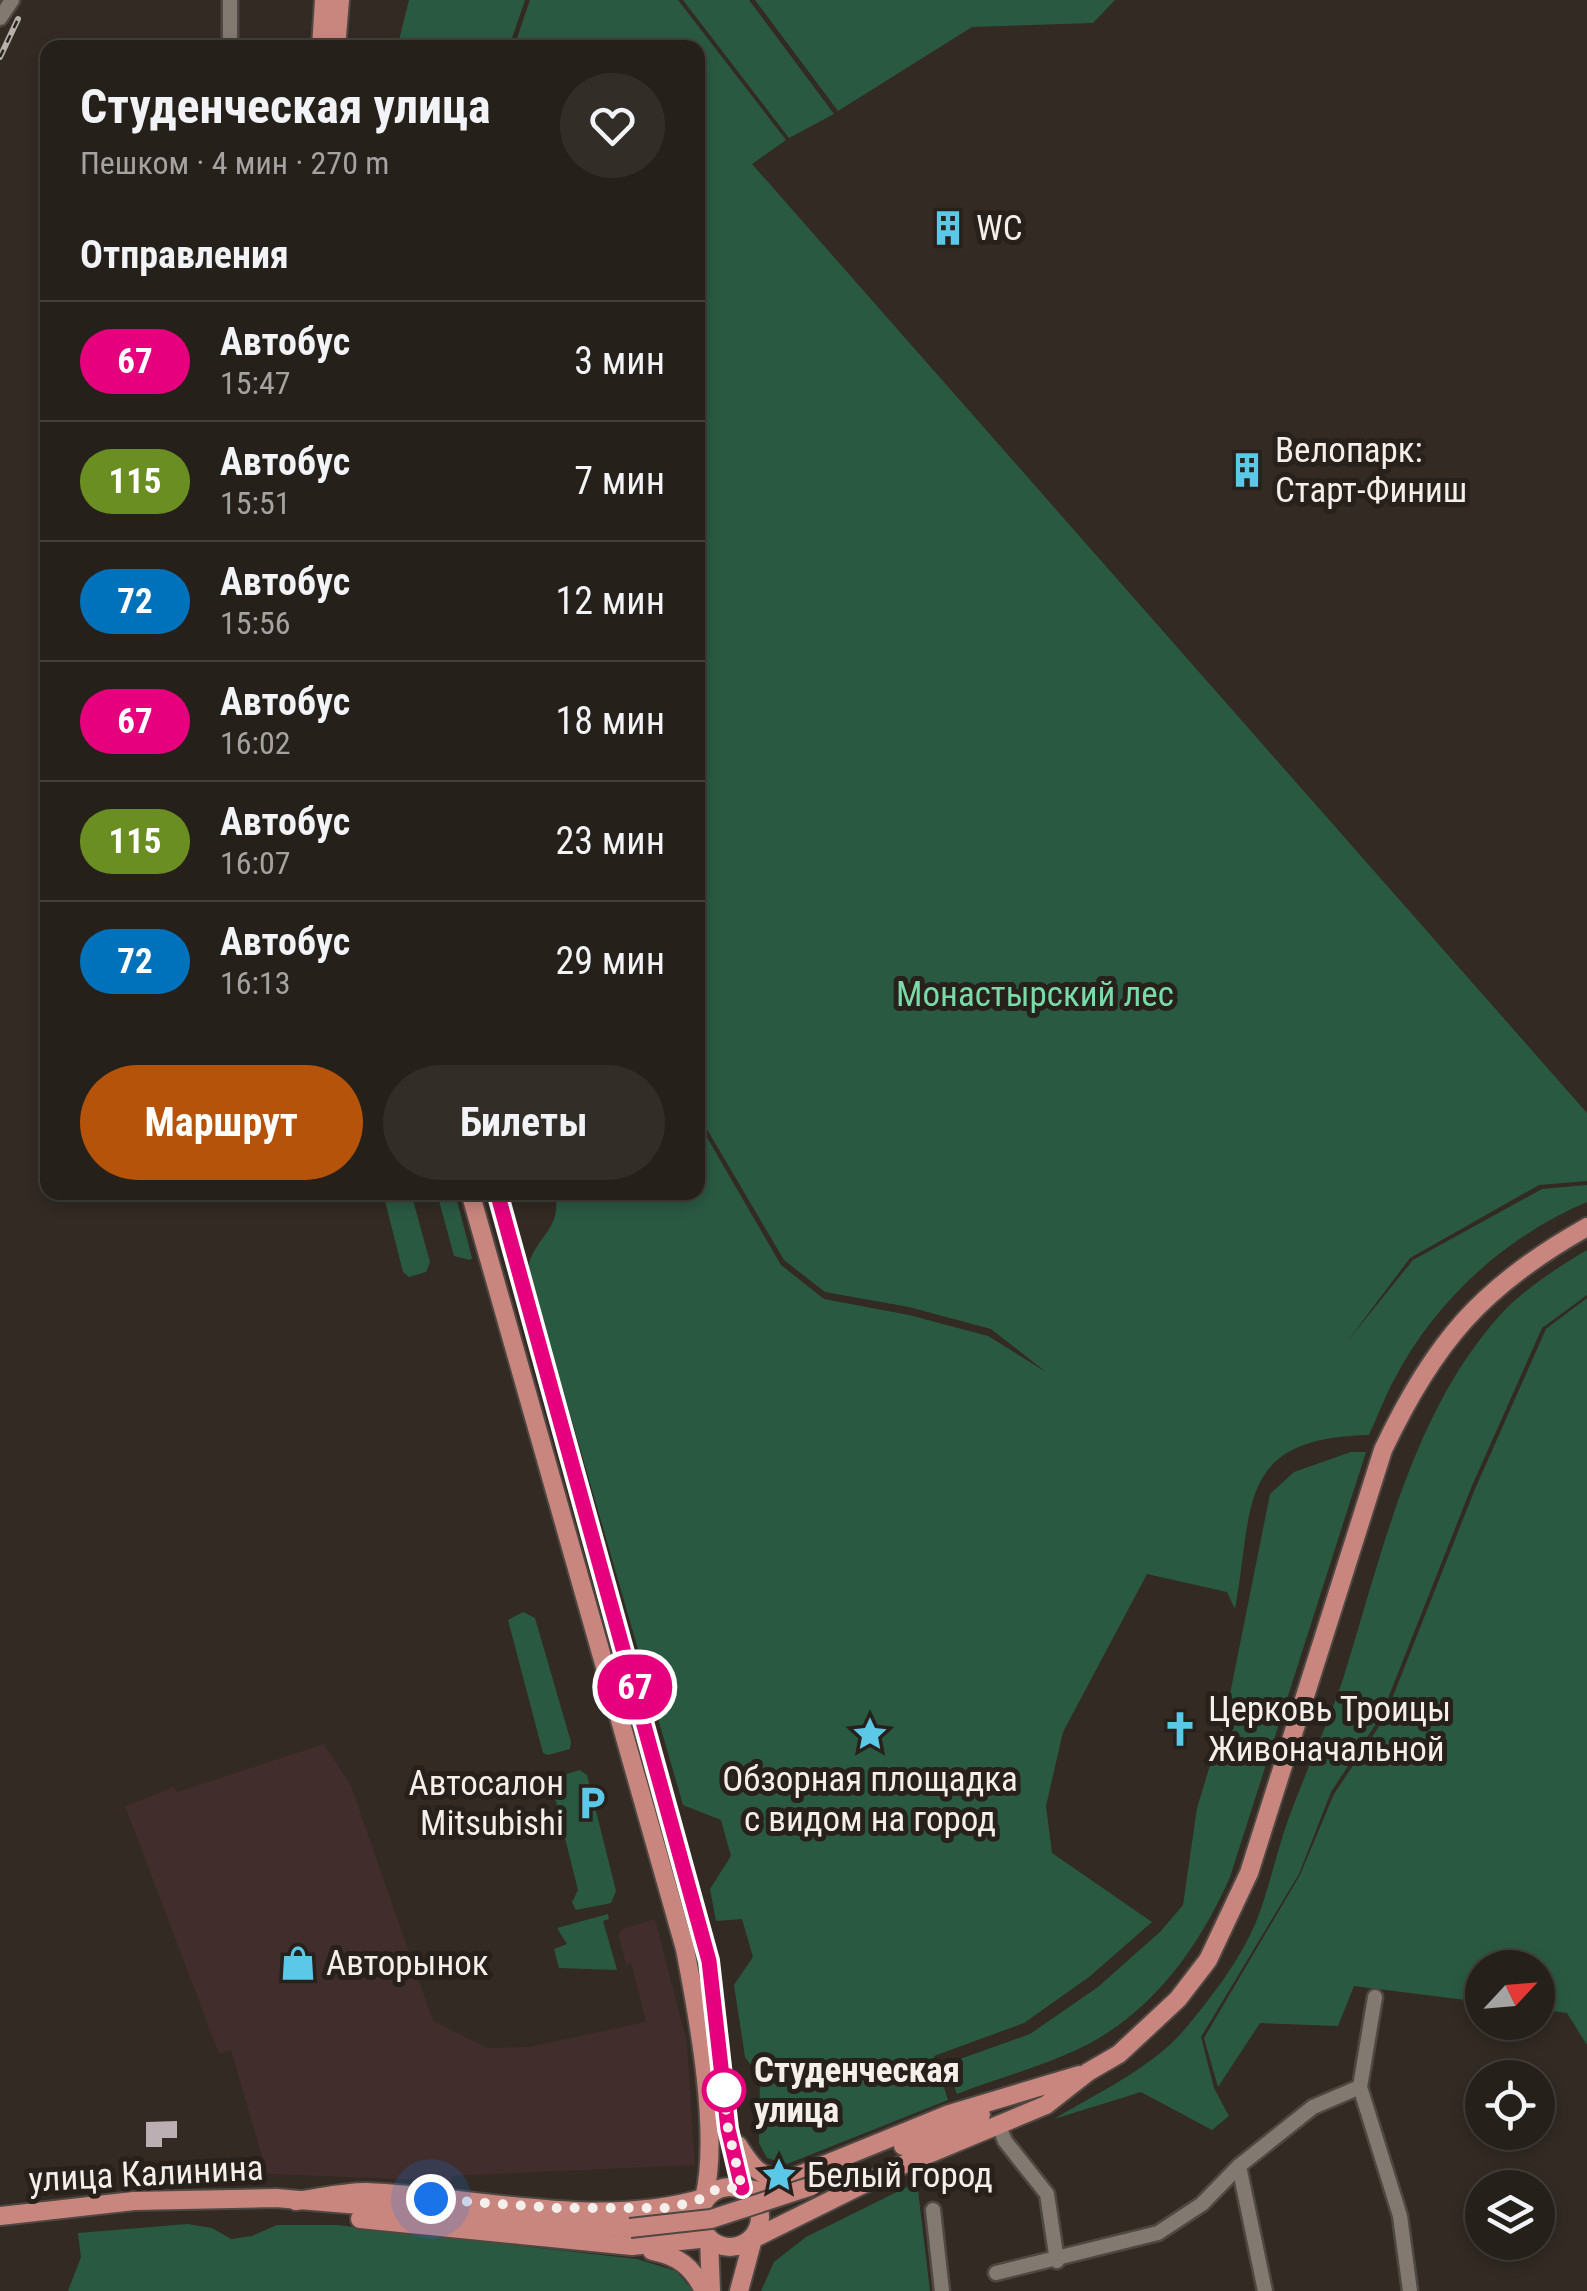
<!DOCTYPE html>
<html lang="ru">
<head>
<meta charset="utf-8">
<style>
	:root { --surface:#26201a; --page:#322d27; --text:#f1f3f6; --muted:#a4a3a2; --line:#423e39; --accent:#b45309 }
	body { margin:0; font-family:"Roboto Condensed",sans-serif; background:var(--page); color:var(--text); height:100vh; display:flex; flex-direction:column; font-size:38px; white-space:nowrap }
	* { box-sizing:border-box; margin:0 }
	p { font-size:32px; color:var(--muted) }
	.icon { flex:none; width:55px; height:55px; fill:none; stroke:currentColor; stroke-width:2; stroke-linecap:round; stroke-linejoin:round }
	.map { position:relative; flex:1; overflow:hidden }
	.panel { position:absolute; left:40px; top:40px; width:665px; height:1160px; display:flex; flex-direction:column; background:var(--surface); border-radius:20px; box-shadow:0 5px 15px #0003,0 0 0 2px var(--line) }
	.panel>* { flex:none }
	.badge { padding:0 20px; border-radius:32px; font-size:35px; line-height:65px }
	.needle { width:65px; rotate:64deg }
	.tools { position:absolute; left:1465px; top:1950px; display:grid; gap:20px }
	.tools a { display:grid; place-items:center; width:90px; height:90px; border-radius:50%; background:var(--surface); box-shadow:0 5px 15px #0003,0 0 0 2px var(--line); font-size:50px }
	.you { position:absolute; width:50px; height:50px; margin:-25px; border:8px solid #fff; border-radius:50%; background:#1a73e8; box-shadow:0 0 0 15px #1a73e833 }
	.map>.badge { position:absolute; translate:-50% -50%; box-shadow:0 0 0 5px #fff }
	h2 { padding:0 40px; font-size:38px; line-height:90px }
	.round { display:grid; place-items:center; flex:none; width:105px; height:105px; border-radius:52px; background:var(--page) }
	.head { display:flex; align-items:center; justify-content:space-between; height:170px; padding:0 40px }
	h1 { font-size:48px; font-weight:700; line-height:75px }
	.cta { display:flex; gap:20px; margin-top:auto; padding:20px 40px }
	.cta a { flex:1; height:115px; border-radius:60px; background:var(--accent); color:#fff; font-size:40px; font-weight:700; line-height:115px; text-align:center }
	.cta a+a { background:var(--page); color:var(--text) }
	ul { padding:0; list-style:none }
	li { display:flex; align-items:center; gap:30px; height:120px; padding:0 40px; border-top:2px solid var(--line) }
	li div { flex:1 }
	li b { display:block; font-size:38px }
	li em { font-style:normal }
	li .badge { min-width:110px; font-weight:700; text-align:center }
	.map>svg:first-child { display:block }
	.commercial { fill:#412d2b }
	.green { fill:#2a5942 }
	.building { fill:#bcafb3 }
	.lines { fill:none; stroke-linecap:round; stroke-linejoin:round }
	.minor-casing { stroke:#4f4742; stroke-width:19 }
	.major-casing { stroke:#4f4742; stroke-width:22 }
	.minor { stroke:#827971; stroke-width:14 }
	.major { stroke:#c9867f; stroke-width:18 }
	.rail-casing { stroke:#b6b0ab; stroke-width:6 }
	.rail { stroke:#28201a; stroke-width:2.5; stroke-dasharray:8; stroke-linecap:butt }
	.major-bridge-casing { stroke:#4f4742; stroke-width:22; stroke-linecap:butt }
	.major-bridge { stroke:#c9867f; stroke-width:18 }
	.line-casing { stroke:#fff; stroke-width:22 }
	.line { stroke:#e6007e; stroke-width:15 }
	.walk { stroke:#f5efeb; stroke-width:10; stroke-dasharray:0 18 }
	.stop-dot { fill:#fff; stroke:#e6007e; stroke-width:5 }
	.labels { text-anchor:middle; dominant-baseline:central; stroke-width:10; stroke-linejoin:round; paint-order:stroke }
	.poi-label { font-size:35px; fill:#f5efeb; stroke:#28201a; text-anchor:start }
	.park-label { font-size:35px; fill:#78dba9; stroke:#28201a }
	.stop-label { font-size:35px; font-weight:bold; fill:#f5efeb; stroke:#28201a; text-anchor:start }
	.street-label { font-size:35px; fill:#f5efeb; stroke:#28201a }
</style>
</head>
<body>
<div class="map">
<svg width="1587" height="2291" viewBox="0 0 1587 2291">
	<rect width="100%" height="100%" fill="#322a23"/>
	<polygon class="commercial" points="324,1744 351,1786 433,2021 488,2048 528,2047 646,2022 631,1963 626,1964 618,1934 622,1929 655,1919 687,2042 695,2165 452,2176 451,2181 267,2174 231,2050 219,2054 125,1806 174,1787 177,1792"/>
	<g class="green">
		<polygon points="409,0 525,0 509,47 367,47 370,42 399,40"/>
		<path d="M530,0H678L786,140L752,164L1587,1113V1181L1539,1185L1410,1258L1346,1343L1413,1260L1542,1189L1587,1185V1202C1506,1236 1436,1300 1395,1378C1385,1396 1378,1416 1369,1435C1235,1438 1254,1506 1235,1609L1227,1592L1147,1574L1063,1732L1046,1806L1052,1853L1152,1922L1089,1977L1024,2023L934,2056L948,2100L787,2164L767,2158L759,2143L760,2077L745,2057L734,1985L753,1957L742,1919L716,1921L710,1889L731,1856L721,1820L683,1805L528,1268C534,1237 563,1230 555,1193L698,1192V1122L781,1265L824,1299L909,1315L988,1336L1046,1372L991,1329L909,1307L825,1292L784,1260L698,1114V48L514,47Z"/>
		<polygon points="683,0 749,0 834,114 789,138"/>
		<polygon points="755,0 1115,0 1093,23 972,27 838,111"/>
		<polygon points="383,1193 411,1193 430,1262 426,1272 409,1277 403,1272"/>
		<polygon points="437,1193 455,1193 472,1258 470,1260 454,1256"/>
		<path d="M1587,1250V1295L1542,1328L1471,1488L1381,1716L1331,1792L1299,1874L1201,2037L1214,2088L1229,2116L1212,2130L1141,2092L1054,2119C1097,2093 1152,2068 1185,2029C1211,1998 1240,1960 1256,1922C1269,1889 1276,1854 1288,1820C1305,1773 1327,1727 1343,1679C1382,1555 1412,1411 1502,1313C1527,1287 1557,1268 1587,1250Z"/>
		<polygon points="1587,1298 1587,2045 1567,2013 1538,2009 1538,1968 1482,1968 1482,2002 1354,1986 1338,2026 1260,2023 1218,2087 1204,2038 1300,1875 1334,1794 1384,1719 1475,1489 1546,1329"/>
		<path d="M1351,1452H1366L1230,1877C1203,1938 1165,1995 1107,2033C1067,2060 1003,2076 957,2094L946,2064L1030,2034L1098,1987L1161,1931L1183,1905L1197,1808L1227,1709L1270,1494L1294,1472Z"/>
		<polygon points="523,1612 535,1618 571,1742 570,1749 548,1755 543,1753 508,1620"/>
		<polygon points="580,1770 587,1775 616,1891 611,1903 576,1910 572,1902 578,1890 551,1782 556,1777"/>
		<polygon points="608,1914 609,1919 603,1921 617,1970 559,1968 554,1949 567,1944 557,1928"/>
		<polygon points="917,2182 930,2291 761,2291 774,2262 806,2237"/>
		<polygon points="187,2224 212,2228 231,2239 252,2236 277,2225 337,2225 637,2259 676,2271 693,2291 68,2291 81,2257 78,2233"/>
	</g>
	<polygon class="building" points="177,2121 177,2138 162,2138 162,2147 146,2147 146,2122"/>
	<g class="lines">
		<defs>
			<g id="minor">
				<polyline points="230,0 230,48"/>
				<polyline points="0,18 12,0"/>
				<polyline points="1375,1997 1360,2087 1400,2216 1410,2291"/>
				<polyline points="999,2126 1005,2141 1047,2194 1057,2261"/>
				<polyline points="1239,2166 1265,2291"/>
				<polyline points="933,2210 942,2291"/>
				<polyline points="996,2273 1158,2233 1202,2204 1239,2166 1313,2107 1360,2087"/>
			</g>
			<g id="major">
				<polyline points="321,48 324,0"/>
				<polyline points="336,48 340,0"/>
				<polyline points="497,1192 709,1961 728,2129 742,2188 760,2191 949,2114 1079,2075"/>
				<path d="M738,2145C752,2167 759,2178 786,2179"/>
				<polyline points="903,2146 981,2115"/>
				<circle cx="730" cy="2217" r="30"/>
				<path d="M296,2201C319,2198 343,2192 366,2192C476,2196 596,2230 704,2198C720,2134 698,2016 685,1949L470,1192"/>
				<polyline points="0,2216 134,2201 276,2198 630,2228"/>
				<polyline points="360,2219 632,2246 709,2238 711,2291"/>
				<path d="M652,2251C678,2256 692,2266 704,2291"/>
				<path d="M739,2291L753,2239L900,2166L1046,2105L1088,2072L1119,2054L1178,1999L1208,1960L1249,1873L1383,1450C1434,1342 1482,1286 1587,1227"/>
			</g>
		</defs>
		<use href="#minor" class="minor-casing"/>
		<use href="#major" class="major-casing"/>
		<use href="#minor" class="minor"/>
		<use href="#major" class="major"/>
		<defs>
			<polyline id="rail" points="0,57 18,19"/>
		</defs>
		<use href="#rail" class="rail-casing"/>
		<use href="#rail" class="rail"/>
		<defs>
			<polyline id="major-bridge" points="630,2228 711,2219 812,2186"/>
		</defs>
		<use href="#major-bridge" class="major-bridge-casing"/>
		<use href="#major-bridge" class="major-bridge"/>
	</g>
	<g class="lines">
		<defs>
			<polyline id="line" points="497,1192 709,1961 728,2129 742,2188"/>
		</defs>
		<use href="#line" class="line-casing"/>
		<use href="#line" class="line"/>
		<polyline class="walk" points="431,2199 556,2208 670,2208 704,2198 718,2188 742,2188 728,2129 724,2090"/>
	</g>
	<defs>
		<symbol id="building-bare" viewBox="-9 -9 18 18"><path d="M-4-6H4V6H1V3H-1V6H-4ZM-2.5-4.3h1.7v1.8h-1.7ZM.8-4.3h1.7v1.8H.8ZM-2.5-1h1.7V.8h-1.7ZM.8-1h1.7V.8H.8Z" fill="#5ac8e6" stroke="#28201a" stroke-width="2.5" paint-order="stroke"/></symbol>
		<symbol id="church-bare" viewBox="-9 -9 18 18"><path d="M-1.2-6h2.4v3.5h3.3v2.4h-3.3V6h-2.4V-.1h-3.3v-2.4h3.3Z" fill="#5ac8e6" stroke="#28201a" stroke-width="2.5" paint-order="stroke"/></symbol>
		<symbol id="sight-bare" viewBox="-9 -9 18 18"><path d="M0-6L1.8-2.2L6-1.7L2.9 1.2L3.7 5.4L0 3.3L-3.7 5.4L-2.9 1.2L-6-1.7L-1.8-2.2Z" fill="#5ac8e6" stroke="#28201a" stroke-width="2.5" paint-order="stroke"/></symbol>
		<symbol id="parking-bare" viewBox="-9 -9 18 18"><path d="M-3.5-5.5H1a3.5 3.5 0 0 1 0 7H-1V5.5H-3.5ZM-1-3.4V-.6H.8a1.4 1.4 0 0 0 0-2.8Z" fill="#5ac8e6" stroke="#28201a" stroke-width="2.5" paint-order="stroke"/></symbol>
		<symbol id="shop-bare" viewBox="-9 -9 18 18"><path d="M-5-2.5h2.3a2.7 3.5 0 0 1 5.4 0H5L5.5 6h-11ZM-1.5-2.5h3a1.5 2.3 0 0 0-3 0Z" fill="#5ac8e6" stroke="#28201a" stroke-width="2.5" paint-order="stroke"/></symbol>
	</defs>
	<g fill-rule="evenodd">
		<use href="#building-bare" x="923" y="203" width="50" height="50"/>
		<use href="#building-bare" x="1222" y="445" width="50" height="50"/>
		<use href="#church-bare" x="1155" y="1704" width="50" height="50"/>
		<use href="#sight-bare" x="845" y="1709" width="50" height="50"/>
		<use href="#parking-bare" x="567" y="1778" width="50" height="50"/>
		<use href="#shop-bare" x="273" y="1938" width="50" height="50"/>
		<use href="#sight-bare" x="754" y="2150" width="50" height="50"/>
	</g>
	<circle class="stop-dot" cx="724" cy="2090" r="20"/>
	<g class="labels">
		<g class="poi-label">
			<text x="976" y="228">WC</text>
			<text x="1275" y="450">Велопарк:<tspan x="1275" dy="40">Старт-Финиш</tspan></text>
			<text x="1208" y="1709">Церковь Троицы<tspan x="1208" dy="40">Живоначальной</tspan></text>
			<text x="870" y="1779" text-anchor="middle">Обзорная площадка<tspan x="870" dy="40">с видом на город</tspan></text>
			<text x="564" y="1783" text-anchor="end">Автосалон<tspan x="564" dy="40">Mitsubishi</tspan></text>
			<text x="326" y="1963">Авторынок</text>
			<text x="807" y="2175">Белый город</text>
		</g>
		<g class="park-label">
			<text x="1035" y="994">Монастырский лес</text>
		</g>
		<g class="stop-label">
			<text x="754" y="2070">Студенческая<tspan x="754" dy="40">улица</tspan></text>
		</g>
		<g class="street-label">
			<text transform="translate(146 2174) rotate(-3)">улица Калинина</text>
		</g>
	</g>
</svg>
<div class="tools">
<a><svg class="needle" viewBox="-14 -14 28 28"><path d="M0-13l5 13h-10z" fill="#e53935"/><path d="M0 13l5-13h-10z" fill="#a4a3a2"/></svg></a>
<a><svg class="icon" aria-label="locate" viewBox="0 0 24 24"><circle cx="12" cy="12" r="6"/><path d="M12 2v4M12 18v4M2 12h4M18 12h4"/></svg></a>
<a><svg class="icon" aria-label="layers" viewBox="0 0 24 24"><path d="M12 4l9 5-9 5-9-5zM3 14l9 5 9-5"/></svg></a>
</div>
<div class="you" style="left:431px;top:2199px"></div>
<b class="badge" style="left:635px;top:1687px;background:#e6007e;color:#fff">67</b>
<section class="panel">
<div class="head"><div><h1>Студенческая улица</h1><p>Пешком · 4 мин · 270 m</p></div><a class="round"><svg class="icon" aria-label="heart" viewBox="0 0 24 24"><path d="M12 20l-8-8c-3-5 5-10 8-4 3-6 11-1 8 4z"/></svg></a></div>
<h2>Отправления</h2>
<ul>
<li><span class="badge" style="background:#e6007e;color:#fff">67</span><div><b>Автобус</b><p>15:47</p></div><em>3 мин</em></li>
<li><span class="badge" style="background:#6b8e23;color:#fff">115</span><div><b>Автобус</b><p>15:51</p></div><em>7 мин</em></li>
<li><span class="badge" style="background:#0072bc;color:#fff">72</span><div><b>Автобус</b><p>15:56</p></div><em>12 мин</em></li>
<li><span class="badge" style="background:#e6007e;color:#fff">67</span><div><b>Автобус</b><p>16:02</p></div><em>18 мин</em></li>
<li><span class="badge" style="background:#6b8e23;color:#fff">115</span><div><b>Автобус</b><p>16:07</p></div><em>23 мин</em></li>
<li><span class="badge" style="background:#0072bc;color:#fff">72</span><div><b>Автобус</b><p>16:13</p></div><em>29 мин</em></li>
</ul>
<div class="cta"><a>Маршрут</a><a>Билеты</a></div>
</section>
</div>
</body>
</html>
